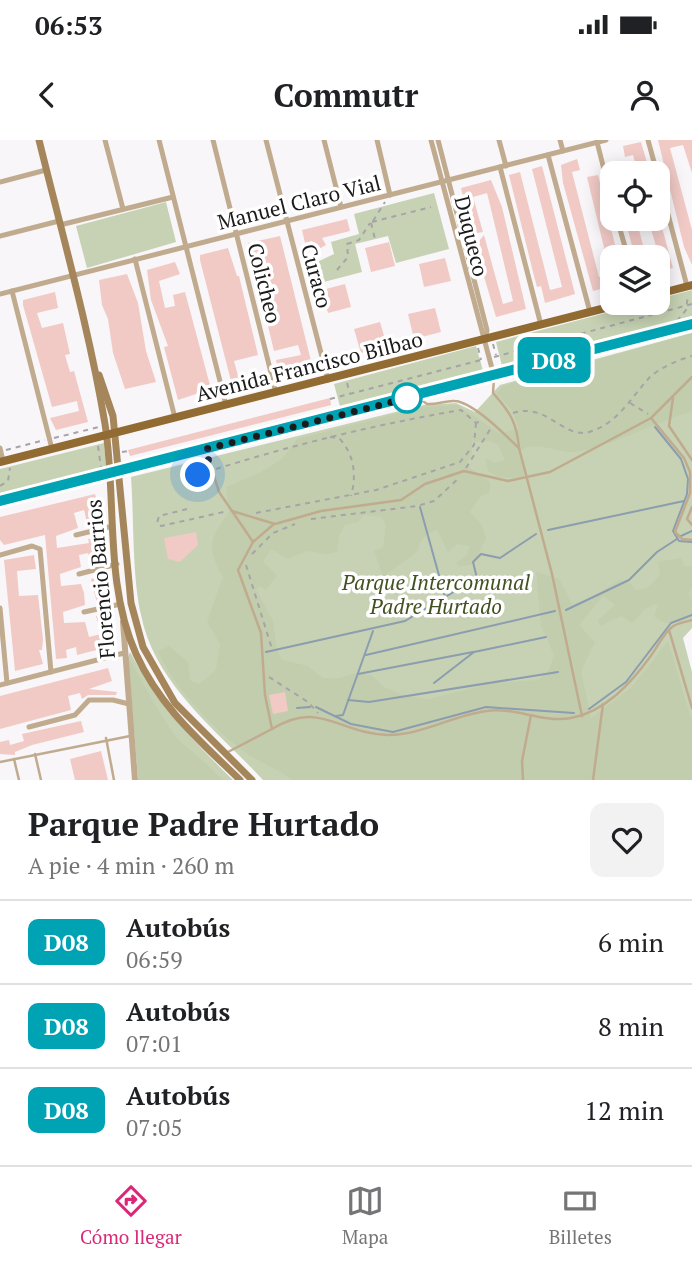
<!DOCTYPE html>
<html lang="es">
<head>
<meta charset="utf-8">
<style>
	:root { --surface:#fff; --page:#f2f2f2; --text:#202124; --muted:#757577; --line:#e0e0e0; --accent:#db2777 }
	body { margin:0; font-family:"PT Serif",serif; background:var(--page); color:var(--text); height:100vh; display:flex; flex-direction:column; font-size:26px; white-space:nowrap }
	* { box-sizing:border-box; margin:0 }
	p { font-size:23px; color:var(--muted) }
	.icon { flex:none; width:38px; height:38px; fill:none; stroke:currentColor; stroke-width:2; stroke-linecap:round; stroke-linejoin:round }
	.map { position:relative; height:640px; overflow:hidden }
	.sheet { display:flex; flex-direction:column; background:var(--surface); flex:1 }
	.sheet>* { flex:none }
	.badge { padding:0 14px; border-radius:10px; font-size:24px; line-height:46px }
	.buttons { position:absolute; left:600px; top:21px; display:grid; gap:14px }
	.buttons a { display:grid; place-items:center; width:70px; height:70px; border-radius:14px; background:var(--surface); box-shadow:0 4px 18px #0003; font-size:35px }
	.you { position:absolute; width:35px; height:35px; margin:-18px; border:5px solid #fff; border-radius:50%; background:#1a73e8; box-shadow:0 0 0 10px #1a73e833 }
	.map>.badge { position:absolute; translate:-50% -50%; box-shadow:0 0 0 4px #fff }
	.round { display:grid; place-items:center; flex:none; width:74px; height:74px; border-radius:14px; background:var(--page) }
	.headline { display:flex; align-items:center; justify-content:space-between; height:119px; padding:0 28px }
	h1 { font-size:33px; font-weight:700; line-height:52px }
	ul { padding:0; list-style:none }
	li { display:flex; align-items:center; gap:21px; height:84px; padding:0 28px; border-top:2px solid var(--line) }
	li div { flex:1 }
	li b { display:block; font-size:26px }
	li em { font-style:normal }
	li .badge { min-width:77px; font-weight:700; text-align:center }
	.status { display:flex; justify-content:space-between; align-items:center; height:49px; padding:0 35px; background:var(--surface); direction:ltr }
	.status svg { height:19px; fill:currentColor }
	header { display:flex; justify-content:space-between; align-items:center; height:91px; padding:0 28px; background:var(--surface); font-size:32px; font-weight:700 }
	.tab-bar { display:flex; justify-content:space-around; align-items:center; height:98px; border-top:2px solid var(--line); background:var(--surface); font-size:19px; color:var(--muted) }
	.tab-bar a { display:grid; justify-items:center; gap:4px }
	.tab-bar .on { color:var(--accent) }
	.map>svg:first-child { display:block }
	.green { fill:#c6d2b3 }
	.forest { fill:#c2cdae }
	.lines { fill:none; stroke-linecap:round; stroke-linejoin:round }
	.stream { stroke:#8b9dae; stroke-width:2 }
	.building { fill:#f1cac6 }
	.path { stroke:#a6a4a6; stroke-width:2; stroke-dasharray:5 5; stroke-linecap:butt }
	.service { stroke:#c0ab8e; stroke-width:2.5 }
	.minor { stroke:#c0ab8e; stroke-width:5 }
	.tertiary { stroke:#c0ab8e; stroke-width:6 }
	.secondary { stroke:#a5865b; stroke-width:7 }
	.primary { stroke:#916b32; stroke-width:8 }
	.line-casing { stroke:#fff; stroke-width:16 }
	.line { stroke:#00a3b4; stroke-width:10 }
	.walk { stroke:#1c1b1c; stroke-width:7; stroke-dasharray:0 12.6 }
	.stop-dot { fill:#fff; stroke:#00a3b4; stroke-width:3.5 }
	.labels { text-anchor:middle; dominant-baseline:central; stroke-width:7; stroke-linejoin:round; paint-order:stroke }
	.street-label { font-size:21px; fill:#1c1b1c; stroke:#fff }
	.park-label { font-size:21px; font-style:italic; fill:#425121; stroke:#fff }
</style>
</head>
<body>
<div class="status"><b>06:53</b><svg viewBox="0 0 49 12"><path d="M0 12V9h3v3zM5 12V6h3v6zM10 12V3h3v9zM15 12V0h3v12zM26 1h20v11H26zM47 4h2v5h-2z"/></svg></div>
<header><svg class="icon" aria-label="back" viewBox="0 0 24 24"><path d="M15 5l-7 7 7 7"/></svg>Commutr<svg class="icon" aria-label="person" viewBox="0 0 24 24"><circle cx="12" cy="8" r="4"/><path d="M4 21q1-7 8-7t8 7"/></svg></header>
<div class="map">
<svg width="692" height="640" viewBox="0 0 692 640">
	<rect width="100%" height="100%" fill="#f8f6f8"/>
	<g class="green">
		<polygon points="434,53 449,109 396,123 388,96 355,104 362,132 320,143 315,123 334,114 331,102 359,94 354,74"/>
		<polygon points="166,62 176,102 87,128 76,86"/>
		<polygon points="692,150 692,180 503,230 496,202 644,163 658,163 658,159"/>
		<path d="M692,193V488L683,498L692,532V640H263C218,591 155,545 141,475C132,436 134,378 131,337L424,265L456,263L475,272L500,245Z"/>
		<polygon points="476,206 484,234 341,270 334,244"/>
		<polygon points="104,303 106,329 0,357 0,329"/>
		<path d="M130,512C156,562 193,601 233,640H138L128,517Z"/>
	</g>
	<g class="forest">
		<path d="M692,193V270L689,272C654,284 617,303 581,311C557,316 540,298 519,311L525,338L498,337L488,331L485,318L495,323L505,320L498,305L490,301L472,302V314L466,325L490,342V352L480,357L470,372L482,385L486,398L474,424L459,427L456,423L467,415L470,406L457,404L448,412L437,390C426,394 419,399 418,411L383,437L374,411L383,407L386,385L381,377L364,375L358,382L345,385L339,396L337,412L327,414L306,411L288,419L271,409L263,422L277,435L266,450L260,446L256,449L273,481L277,510L282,520L308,526L323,538H340L355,533L371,535L384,547L402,555L428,559L494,543L539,540L549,530L554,515L541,486L536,432L559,439L572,464L587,460L620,440L631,444L635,450C647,451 653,443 660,434L658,422L681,418L684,426H692V448L688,454L692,460V477C676,483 667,488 654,476L658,466L655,464L645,469L632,483L621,476L600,486L598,480L615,465L603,456L579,485L595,502L581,531L591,578L632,547L668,501L692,582V640H292C280,630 267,626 254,618C220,597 173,548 158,511L169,506L188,522L190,540L199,544L216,530L220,504L207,482L223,437C206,407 209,399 229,372L226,347L259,333L282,319L297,299L423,267L457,265L501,294L519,288L512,270L497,254L503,246Z"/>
		<path d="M128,517C141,538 166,588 182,603C196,615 210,627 223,640H139Z"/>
	</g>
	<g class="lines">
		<g class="stream">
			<polyline points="655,287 681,319 688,339 687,354 673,391 679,401 692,402"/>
			<polyline points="420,367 445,457"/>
			<polyline points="548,390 684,361"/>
			<polyline points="681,396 692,391"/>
			<polyline points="566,470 629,440 657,412 677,399"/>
			<polyline points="266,512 405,481 477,438 473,422 481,414 500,418 536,394"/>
			<polyline points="366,515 555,471"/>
			<polyline points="358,534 473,512"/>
			<polyline points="434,543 474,512 546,497"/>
			<polyline points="348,560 369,562 558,532"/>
			<polyline points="316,567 351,584 393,592 486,567 574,573"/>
			<polyline points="297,568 310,567"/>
			<polyline points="589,569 626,542 671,483 692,475"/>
			<polyline points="336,576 343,575 373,491"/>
		</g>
	</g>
	<g class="building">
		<polygon points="658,0 692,0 692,33 683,5 670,8 692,90 692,125 684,107"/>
		<polygon points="641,2 648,26 648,33 638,33 633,15 625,17 623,6"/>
		<polygon points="577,19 580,30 572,32 599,137 609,135 612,146 593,151 563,43 561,25"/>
		<polygon points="542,26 575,154 545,163 541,146 537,147 534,136 509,35 520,32 550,150 562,147 532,29"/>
		<polygon points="598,35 617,113 612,114 612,129 606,116 587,37"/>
		<polygon points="491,40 502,67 526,169 496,177 475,106 484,95 503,164 513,161 490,65 487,53 473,57 483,92 472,94 461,48"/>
		<polygon points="347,79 350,91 322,98 326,105 317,110 312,101 305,103 302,90"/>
		<polygon points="625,79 636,79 646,116 635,117"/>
		<polygon points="660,80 673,128 658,131 658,113 649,82"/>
		<polygon points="280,96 312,225 279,234 276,220 301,215 298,205 274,211 248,103"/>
		<polygon points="389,102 395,126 371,132 365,108"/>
		<polygon points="228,108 237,136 239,136 258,215 234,221 240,243 232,245 200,120 200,115"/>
		<polygon points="445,118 451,141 424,147 419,124"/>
		<polygon points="175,122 180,134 159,141 165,168 175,166 173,155 185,152 211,249 178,260 164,207 168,206 151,160 147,130"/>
		<polygon points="127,134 138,163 146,211 156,242 125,249 113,213 108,179 102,165 99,140"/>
		<polygon points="345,144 351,167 328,173 322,150"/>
		<polygon points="55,152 58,168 37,173 42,188 63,183 70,214 65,215 70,232 74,231 88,282 56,290 50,278 79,271 77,261 52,267 23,165 23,160"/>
		<polygon points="435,168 441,192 414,199 408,174"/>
		<polygon points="380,182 387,206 361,213 354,189"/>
		<polygon points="330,258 331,265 130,316 128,310"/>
		<polygon points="95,354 97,361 99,361 102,382 88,387 84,370 74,373 78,388 56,396 57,408 89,403 88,399 95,398 95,401 102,399 104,406 105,421 91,425 88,413 79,415 81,427 60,434 61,446 81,444 84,453 85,465 63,472 64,483 85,482 89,497 101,494 96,476 109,476 112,506 77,515 76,507 66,510 67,518 56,519 45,395 4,405 0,400 0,377"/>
		<polygon points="196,392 198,405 180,422 168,419 164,398"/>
		<polygon points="34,415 36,429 17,431 19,456 38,455 43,499 42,510 39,510 43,524 15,531 4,420"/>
		<polygon points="97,437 98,440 105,438 109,459 97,463 91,439"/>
		<polygon points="108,528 112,541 89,549 117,552 116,555 88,555 82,559 80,553 68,556 71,570 0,589 0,556"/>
		<polygon points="285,552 288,571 273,574 269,555"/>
		<polygon points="81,581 84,592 32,605 15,612 15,615 0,614 0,602 9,600 10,605 24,601 22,594"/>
		<polygon points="101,611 108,640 75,640 70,619"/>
	</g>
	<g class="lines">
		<g class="path">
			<polyline points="373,81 385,62"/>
			<polyline points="372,82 431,67"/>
			<polyline points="371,83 375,99"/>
			<polyline points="337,130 348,117 347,104 359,100 370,83"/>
			<polyline points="677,181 686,170 688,155"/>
			<polyline points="493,204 496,215"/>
			<polyline points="478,208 481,220"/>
			<polyline points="494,217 692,164"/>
			<polyline points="347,243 350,254"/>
			<polyline points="330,259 485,219"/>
			<polyline points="630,263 648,274"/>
			<path d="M513,273C547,262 563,299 589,292C617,284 631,258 649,238C659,228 678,220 692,216"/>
			<path d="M330,297L339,298C354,314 357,335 351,356"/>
			<polyline points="54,298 99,287"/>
			<polyline points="98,306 101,328"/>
			<polyline points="6,310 45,300"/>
			<polyline points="122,312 128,311"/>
			<polyline points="466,328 491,288"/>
			<path d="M216,329C296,304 378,284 461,270L476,283L481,281"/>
			<polyline points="198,335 207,332"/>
			<polyline points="0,346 8,341 10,328"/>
			<polyline points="187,369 159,376 157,383 161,386 228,371"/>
			<polyline points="256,373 376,350 460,322 474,305 476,283"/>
			<polyline points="311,379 417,366 434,361 459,338"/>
			<polyline points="252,414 273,393 295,384"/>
			<polyline points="246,425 272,509"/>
			<polyline points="269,537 308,562 318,573"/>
		</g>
		<g class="service">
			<path d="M692,237L651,278L550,332L508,341L464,331L425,344L401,360L321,371L275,384L232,371L253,402L238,430L261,493L265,555L272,589C320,559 339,594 388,595C423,595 453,575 487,571C515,567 543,583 571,578C605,572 631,543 650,517C657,508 663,494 672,487C677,483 686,482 692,480"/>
			<path d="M494,238L493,253C510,272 517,283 519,308L552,434L582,576"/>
			<path d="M416,256L427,264C437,265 446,260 455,261C473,262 506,296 519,308"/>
			<polyline points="673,258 669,286 692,320"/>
			<polyline points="651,278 684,318 690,332 690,353 675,392 682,399 692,400"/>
			<polyline points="206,310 219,352 232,371"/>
			<polyline points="692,367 687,379 692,385"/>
			<polyline points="253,402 274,384"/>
			<polyline points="669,490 692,568"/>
			<polyline points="106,598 114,640"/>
			<polyline points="226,613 272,589"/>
			<polyline points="35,614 41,640"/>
			<polyline points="14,619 19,640"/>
			<polyline points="0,622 130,596"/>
			<polyline points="523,640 522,621 531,575"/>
			<polyline points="593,640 603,564"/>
		</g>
		<g class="minor">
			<polyline points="105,0 123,69"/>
			<polyline points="159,0 226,265"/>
			<polyline points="213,0 276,253"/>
			<polyline points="266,0 328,240"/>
			<polyline points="324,0 341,67"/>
			<polyline points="377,0 390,55"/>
			<polyline points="431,0 494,236"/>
			<polyline points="438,0 487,190 485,200"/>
			<polyline points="499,0 506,26"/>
			<polyline points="560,0 563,11"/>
			<polyline points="648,0 657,33"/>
			<polyline points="597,2 612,61"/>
			<polyline points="548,15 590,172"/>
			<polyline points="500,27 541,185"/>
			<polyline points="658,37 687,146"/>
			<polyline points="0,42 46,30"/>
			<polyline points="617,79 628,117"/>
			<polyline points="60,85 173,57"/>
			<polyline points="0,96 59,81"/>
			<polyline points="135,119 175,278"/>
			<polyline points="12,151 52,309"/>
			<polyline points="0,154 606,0"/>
			<polyline points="0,308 3,321"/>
			<polyline points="76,395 113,386"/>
			<polyline points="0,415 32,406 40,409 51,532"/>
			<polyline points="79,434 117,424"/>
			<polyline points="0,468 7,543"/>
			<polyline points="84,472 121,464"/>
			<polyline points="0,545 124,513"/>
			<polyline points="29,587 75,575 89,560 113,560 129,564"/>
		</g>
		<polyline class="tertiary" points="123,482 135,640"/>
		<g class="secondary">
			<path d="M39,0C62,94 89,188 105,284C117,359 104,443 136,514C160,567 199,600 240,640"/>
			<polyline points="99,235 113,276 131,463 143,507 175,563 252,640"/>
		</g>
		<g class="primary">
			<polyline points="658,154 692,145"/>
			<polyline points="0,322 625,163"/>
			<polyline points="0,361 692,184"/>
		</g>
	</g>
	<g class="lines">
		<defs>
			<polyline id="line" points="0,361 692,184"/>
		</defs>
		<use href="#line" class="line-casing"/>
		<use href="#line" class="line"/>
		<polyline class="walk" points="198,335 211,331 206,309 416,256 407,258"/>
	</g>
	<circle class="stop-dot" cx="407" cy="258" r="14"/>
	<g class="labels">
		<g class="street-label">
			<text transform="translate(299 62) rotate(-14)">Manuel Claro Vial</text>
			<text transform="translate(472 96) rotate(76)">Duqueco</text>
			<text transform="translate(317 136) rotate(75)">Curaco</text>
			<text transform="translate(265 143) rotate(76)">Colicheo</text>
			<text transform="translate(309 226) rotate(-14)">Avenida Francisco Bilbao</text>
			<text transform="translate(100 439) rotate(-95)">Florencio Barrios</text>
		</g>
		<g class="park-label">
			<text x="436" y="442">Parque Intercomunal<tspan x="436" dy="24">Padre Hurtado</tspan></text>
		</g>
	</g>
</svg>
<div class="buttons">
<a><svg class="icon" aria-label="locate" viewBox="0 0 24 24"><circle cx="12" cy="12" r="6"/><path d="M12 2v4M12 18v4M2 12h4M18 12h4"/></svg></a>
<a><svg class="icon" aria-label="layers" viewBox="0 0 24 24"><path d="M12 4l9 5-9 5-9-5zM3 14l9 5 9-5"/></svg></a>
</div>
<div class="you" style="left:198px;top:335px"></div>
<b class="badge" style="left:554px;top:220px;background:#00a3b4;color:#fff">D08</b>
</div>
<section class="sheet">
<div class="headline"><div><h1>Parque Padre Hurtado</h1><p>A pie · 4 min · 260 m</p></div><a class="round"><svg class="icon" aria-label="heart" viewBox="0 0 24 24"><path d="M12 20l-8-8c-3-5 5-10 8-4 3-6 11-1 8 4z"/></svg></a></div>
<ul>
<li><span class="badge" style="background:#00a3b4;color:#fff">D08</span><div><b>Autobús</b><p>06:59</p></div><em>6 min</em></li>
<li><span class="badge" style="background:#00a3b4;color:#fff">D08</span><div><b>Autobús</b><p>07:01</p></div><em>8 min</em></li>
<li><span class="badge" style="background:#00a3b4;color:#fff">D08</span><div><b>Autobús</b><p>07:05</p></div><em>12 min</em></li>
</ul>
</section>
<nav class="tab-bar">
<a class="on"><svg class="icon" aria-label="directions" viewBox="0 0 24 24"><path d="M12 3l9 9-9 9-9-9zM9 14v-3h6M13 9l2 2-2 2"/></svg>Cómo llegar</a>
<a><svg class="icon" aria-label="map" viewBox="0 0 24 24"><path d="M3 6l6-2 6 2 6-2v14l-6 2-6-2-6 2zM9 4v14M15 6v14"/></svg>Mapa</a>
<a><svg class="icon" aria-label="tickets" viewBox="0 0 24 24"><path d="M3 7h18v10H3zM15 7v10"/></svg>Billetes</a>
</nav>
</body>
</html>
